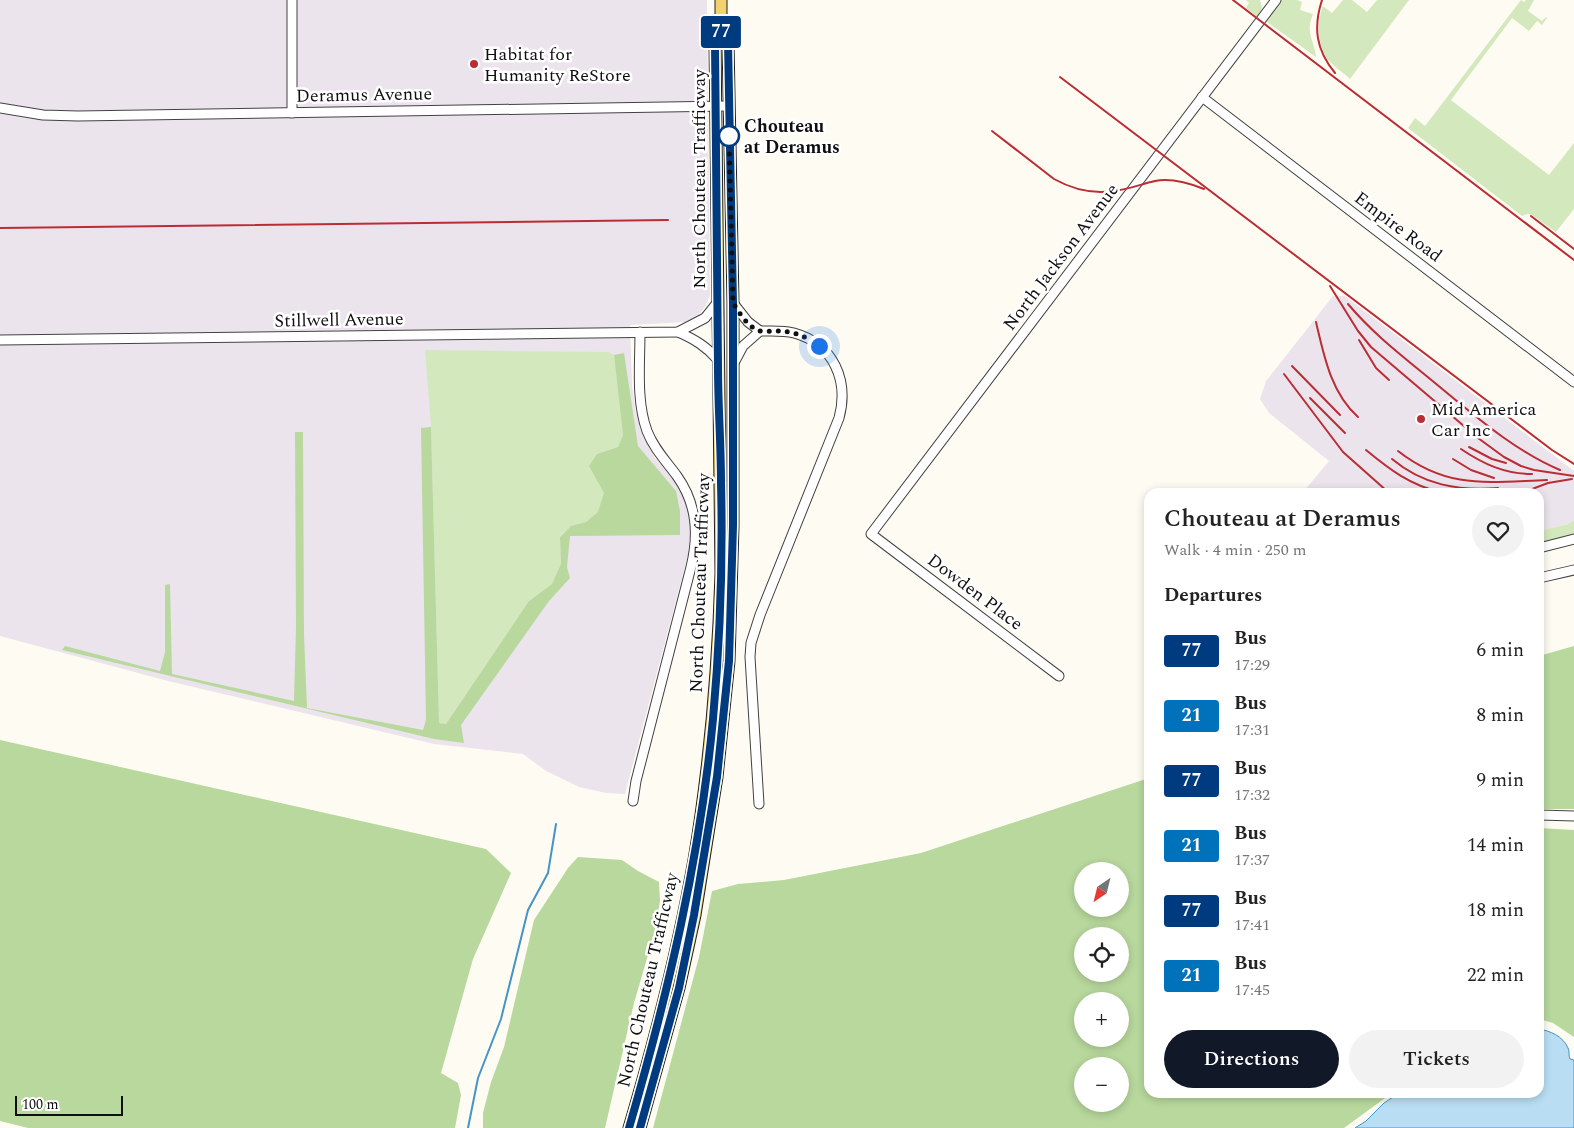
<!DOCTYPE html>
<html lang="en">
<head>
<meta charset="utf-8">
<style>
	:root { --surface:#fff; --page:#f2f2f2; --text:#222; --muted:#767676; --accent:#111827 }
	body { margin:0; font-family:Spectral,serif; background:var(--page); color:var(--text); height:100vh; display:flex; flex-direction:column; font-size:19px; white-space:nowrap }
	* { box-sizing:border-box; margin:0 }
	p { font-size:16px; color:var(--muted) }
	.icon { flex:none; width:28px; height:28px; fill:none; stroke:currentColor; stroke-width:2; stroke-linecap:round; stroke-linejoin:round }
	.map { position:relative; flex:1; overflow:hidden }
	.sheet { position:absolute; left:1144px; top:488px; width:400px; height:610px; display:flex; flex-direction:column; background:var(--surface); border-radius:15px; box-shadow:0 2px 8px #0003 }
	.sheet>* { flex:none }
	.badge { padding:0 10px; border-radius:4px; font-size:18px; line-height:32px }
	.needle { width:32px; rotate:215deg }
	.controls { position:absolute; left:1074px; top:862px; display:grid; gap:10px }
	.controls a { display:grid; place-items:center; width:55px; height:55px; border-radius:50%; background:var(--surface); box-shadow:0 2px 8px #0003; font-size:25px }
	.scale { position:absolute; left:15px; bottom:12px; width:108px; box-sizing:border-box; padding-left:5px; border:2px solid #0f0f0f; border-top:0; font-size:14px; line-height:18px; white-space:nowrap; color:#0f0f0f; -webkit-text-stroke:4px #fff; paint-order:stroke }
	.you { position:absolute; width:25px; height:25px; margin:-12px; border:4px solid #fff; border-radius:50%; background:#1a73e8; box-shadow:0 0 0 8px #1a73e833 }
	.map>.badge { position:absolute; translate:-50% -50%; box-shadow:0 0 0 2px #fff }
	h2 { padding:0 20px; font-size:19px; line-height:45px }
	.round { display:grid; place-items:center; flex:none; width:52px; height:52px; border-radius:26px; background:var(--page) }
	.headline { display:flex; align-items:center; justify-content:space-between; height:85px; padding:0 20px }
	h1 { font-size:24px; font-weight:600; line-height:38px }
	.primary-button { display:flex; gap:10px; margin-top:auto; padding:10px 20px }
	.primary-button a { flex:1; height:58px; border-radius:30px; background:var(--accent); color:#fff; font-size:20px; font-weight:600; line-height:58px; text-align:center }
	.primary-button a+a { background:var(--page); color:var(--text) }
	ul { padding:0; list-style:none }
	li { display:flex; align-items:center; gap:15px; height:65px; padding:0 20px }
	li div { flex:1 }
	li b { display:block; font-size:19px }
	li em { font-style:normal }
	li .badge { min-width:55px; font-weight:700; text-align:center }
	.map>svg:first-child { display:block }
	.industrial { fill:#ece4ed }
	.green { fill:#d4e8bd }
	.forest { fill:#b8d89d; fill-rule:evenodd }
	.water { fill:#b9def3; stroke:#4494c7 }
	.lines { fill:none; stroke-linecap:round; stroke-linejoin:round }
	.stream { stroke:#4494c7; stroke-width:2 }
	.minor-casing { stroke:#424242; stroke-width:11 }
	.major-casing { stroke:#202020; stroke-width:13 }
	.minor { stroke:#fff; stroke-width:9 }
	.major { stroke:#f2d16f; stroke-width:11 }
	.rail { stroke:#ba2d35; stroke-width:2 }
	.line-casing { stroke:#fff; stroke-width:11 }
	.line { stroke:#003b80; stroke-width:8 }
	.walk { stroke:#0f0f0f; stroke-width:5; stroke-dasharray:0 9 }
	.poi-dot { fill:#ba2d35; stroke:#fff; stroke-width:2 }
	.stop-dot { fill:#fff; stroke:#003b80; stroke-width:2.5 }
	.labels { text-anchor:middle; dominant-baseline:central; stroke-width:5; stroke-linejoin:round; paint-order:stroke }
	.poi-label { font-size:18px; fill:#0f0f0f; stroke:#fff; text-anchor:start }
	.street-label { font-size:18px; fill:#0f0f0f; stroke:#fff }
	.stop-label { font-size:18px; font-weight:bold; fill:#0f0f0f; stroke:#fff; text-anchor:start }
</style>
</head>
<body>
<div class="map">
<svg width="1574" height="1128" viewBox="0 0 1574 1128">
	<rect width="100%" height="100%" fill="#fefcf2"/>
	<g class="industrial">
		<polygon points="0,0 707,0 710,295 706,305 698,316 687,322 630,325 632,385 636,413 641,431 655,458 672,477 680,490 688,508 691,528 688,555 625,794 606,793 579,787 546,771 523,754 434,744 168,681 0,636"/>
		<polygon points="1333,296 1345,296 1574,471 1574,520 1568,524 1539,531 1539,492 1303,492 1329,461 1269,413 1260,399 1266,381"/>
	</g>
	<g class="green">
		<polygon points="1246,0 1260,0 1262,8 1259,16 1256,16 1246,8 1249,3"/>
		<path d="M1281,0H1297L1302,2L1300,10L1313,14C1305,33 1314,39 1316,57L1267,22Z"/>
		<path d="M1343,0H1352L1367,12L1377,0H1409L1350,79C1344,73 1330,64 1326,57C1317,42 1317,21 1323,6L1332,13Z"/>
		<polygon points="1521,0 1524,2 1526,0 1534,0 1528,11 1542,21 1546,17 1547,18 1542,25 1537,21 1529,31 1512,18 1451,100 1549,175 1574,143 1574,209 1556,232 1532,215 1528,214 1522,216 1408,128 1415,118 1425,126"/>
		<polygon points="425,350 609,352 614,355 623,435 618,447 597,454 604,493 599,512 586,522 571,526 560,536 561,564 552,584 529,601 446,724 439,723 431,427"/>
		<polygon points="1574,520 1574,536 1539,545 1539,531 1568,524"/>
	</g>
	<g class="forest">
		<polygon points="624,353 638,446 676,491 680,511 680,535 570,536 567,567 570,578 549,601 461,725 464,743 434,739 62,650 65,646 160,671 165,652 165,585 170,584 172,674 294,701 296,627 295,432 303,432 304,635 307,708 423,730 426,720 421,428 431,427 439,723 446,724 529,601 552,584 561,564 560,537 571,526 586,522 598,512 604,493 589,466 597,454 618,447 623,435 614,355"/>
		<polygon points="1574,646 1574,809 1539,809 1539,656"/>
		<polygon points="0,740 486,849 511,873 473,959 441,1073 458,1083 461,1095 455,1128 28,1128 0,1121"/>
		<path d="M1149,778V1092L1392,1093L1344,1128H653L699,957L712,891L738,884L784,880L921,853ZM1120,871V909H1082V871ZM1082,936H1120V974H1082ZM1120,1001V1039H1082V1001ZM1120,1066V1104H1082V1066Z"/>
		<polygon points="1539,828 1574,830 1574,1037 1553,1023 1539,1019"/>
		<polygon points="578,857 622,860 638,871 659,882 660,901 655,931 634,1003 605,1128 483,1128 483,1113 491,1082 504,1047 534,920 568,868"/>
	</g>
	<path class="water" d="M1539,1029C1550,1031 1563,1036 1568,1048C1570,1052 1568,1055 1570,1059L1574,1060V1128H1355L1366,1121L1384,1103L1399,1093L1539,1092Z"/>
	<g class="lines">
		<polyline class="stream" points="468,1128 478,1078 501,1019 528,910 548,873 556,824"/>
		<defs>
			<g id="minor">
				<polyline points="1202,97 1574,382"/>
				<polyline points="0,108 43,115 78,116 728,106"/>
				<polyline points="292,113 292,0"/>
				<polyline points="733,303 748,322 760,331"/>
				<path d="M678,332C694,339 706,346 718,360"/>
				<polyline points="0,340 678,332 705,318 717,303"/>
				<path d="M734,363L743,346L760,331C771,331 783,330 794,333C834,344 849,381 839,418L760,615L751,643L750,657L759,804"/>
				<polyline points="1539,548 1574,539"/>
				<polyline points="1539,578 1574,570"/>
				<polyline points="1059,676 871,534 1276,0"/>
				<path d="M633,801L636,781L691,567C699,534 697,504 677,476C666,461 654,449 647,431C636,401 640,364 640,332"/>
				<polyline points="1539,815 1574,816"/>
			</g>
			<g id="major">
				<path d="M629,1128C655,1040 678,951 694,860C710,765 718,670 721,574L715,43L721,32"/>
				<polyline points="640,1128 679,988 695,915 717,777 729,661 733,526 733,303 728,42 721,32 721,0"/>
			</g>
		</defs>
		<use href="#minor" class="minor-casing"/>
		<use href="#major" class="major-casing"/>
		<use href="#minor" class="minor"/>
		<use href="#major" class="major"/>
		<g class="rail">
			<polyline points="1233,0 1574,260"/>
			<path d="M1322,0C1313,28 1316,50 1335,73"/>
			<polyline points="1060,77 1552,450 1574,464"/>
			<path d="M992,131L1054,179C1072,189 1093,194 1113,191C1128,190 1141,184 1155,181C1170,178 1189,183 1204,189"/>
			<polyline points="1531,216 1574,249"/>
			<polyline points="0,228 668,220"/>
			<polyline points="1330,286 1358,331 1371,347 1478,438 1504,457 1521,466 1534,470 1574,476"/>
			<path d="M1348,304C1374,335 1405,358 1435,383C1474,415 1513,450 1560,470"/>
			<path d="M1316,322C1324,356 1331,393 1358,417"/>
			<polyline points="1359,340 1376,368 1389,380"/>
			<polyline points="1292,366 1340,415"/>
			<polyline points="1284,374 1343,452 1388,492"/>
			<polyline points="1310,398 1345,433"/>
			<polyline points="1469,447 1492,459 1506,463"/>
			<path d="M1461,449C1483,464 1505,474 1532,474"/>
			<path d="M1366,450C1389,469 1411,486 1441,492"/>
			<path d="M1398,451C1448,490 1488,482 1547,480"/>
			<path d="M1392,459C1423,485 1458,491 1498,488"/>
			<polyline points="1453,459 1471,470 1494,478"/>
			<polyline points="1524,492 1548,483 1572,479"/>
		</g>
	</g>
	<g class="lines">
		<defs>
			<path id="line" d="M629,1128C668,994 700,858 713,719C720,641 723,562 721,483C721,444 718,406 718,367C716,259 717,151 715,43L721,32L728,42L733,303V526L729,661L717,777L694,915L679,988L640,1128"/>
		</defs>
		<use href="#line" class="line-casing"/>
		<use href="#line" class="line"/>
		<path class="walk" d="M729,136L733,303C739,312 748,328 760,331C764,332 771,331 776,331C793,331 806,336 819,346"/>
	</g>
	<g class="poi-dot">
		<circle cx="474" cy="64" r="5"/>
		<circle cx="1421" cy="419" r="5"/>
	</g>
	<circle class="stop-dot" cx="729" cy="136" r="10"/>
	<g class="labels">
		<g class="poi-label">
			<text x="484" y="54">Habitat for<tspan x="484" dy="21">Humanity ReStore</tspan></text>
			<text x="1431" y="409">Mid America<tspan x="1431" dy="21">Car Inc</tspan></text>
		</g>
		<g class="street-label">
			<text transform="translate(364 95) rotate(-1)">Deramus Avenue</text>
			<text transform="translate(699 179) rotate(-90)">North Chouteau Trafficway</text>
			<text transform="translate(1398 227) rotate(37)">Empire Road</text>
			<text transform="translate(1061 257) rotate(-53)">North Jackson Avenue</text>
			<text transform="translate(339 320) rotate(-1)">Stillwell Avenue</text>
			<text transform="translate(700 583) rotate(-88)">North Chouteau Trafficway</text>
			<text transform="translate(975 592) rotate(37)">Dowden Place</text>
			<text transform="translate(648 980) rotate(-77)">North Chouteau Trafficway</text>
		</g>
		<g class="stop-label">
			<text x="744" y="126">Chouteau<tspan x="744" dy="21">at Deramus</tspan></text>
		</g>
	</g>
</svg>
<div class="controls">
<a><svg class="needle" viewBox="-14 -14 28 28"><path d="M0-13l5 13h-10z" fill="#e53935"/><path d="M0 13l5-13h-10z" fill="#767676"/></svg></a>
<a><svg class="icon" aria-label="locate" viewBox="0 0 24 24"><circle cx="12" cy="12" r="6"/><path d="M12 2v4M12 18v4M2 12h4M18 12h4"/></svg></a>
<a>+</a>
<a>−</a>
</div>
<div class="scale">100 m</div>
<div class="you" style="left:819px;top:346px"></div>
<b class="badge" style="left:721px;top:32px;background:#003b80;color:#fff">77</b>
<section class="sheet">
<div class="headline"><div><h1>Chouteau at Deramus</h1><p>Walk · 4 min · 250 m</p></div><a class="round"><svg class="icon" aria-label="heart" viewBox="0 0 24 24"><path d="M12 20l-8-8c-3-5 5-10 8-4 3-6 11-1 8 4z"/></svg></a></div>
<h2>Departures</h2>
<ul>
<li><span class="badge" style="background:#003b80;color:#fff">77</span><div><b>Bus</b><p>17:29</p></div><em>6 min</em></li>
<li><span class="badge" style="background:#0072bc;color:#fff">21</span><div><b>Bus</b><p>17:31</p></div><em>8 min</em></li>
<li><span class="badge" style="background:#003b80;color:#fff">77</span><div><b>Bus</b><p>17:32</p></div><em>9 min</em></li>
<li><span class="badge" style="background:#0072bc;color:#fff">21</span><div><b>Bus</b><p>17:37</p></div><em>14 min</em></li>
<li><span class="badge" style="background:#003b80;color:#fff">77</span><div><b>Bus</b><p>17:41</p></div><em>18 min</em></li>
<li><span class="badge" style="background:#0072bc;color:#fff">21</span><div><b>Bus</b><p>17:45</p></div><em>22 min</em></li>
</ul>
<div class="primary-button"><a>Directions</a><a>Tickets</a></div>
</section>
</div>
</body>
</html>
